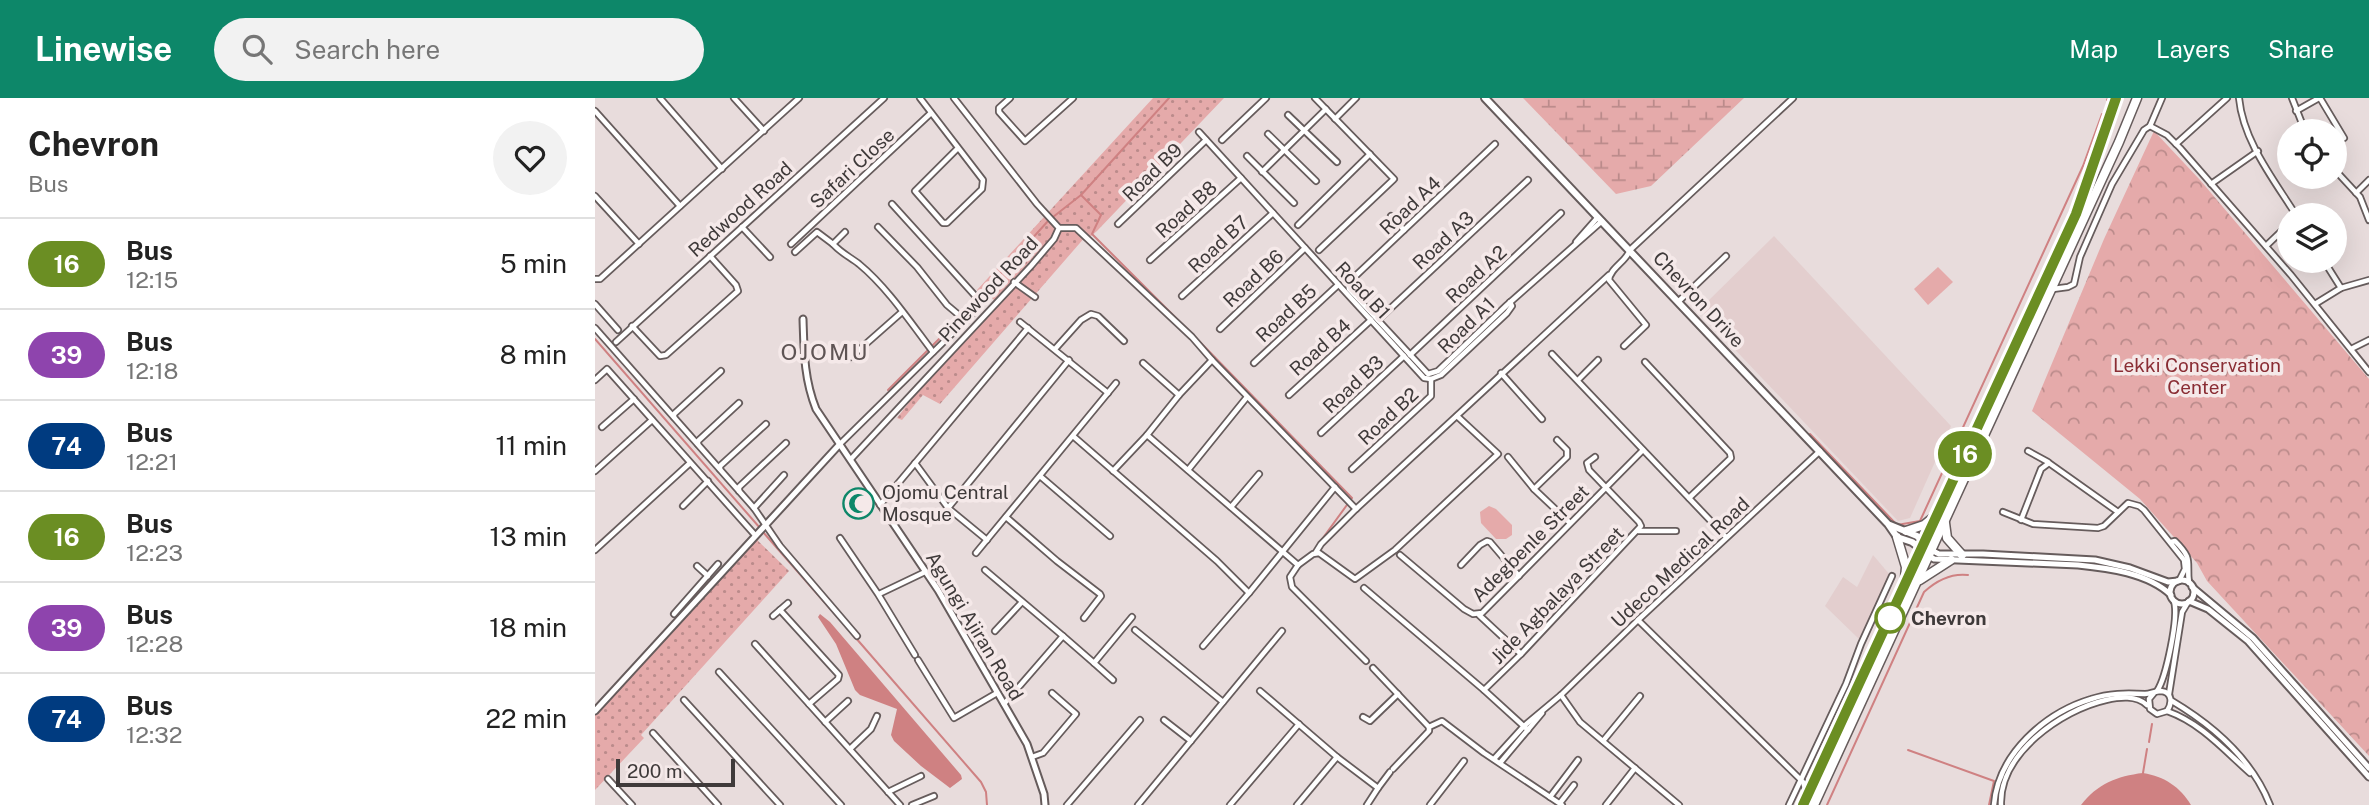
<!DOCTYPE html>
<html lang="en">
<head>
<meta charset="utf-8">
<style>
	:root { --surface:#fff; --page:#f2f2f2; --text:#222; --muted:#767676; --line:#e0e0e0; --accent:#0d8769 }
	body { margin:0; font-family:"Public Sans",sans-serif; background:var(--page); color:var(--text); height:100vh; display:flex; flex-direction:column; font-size:26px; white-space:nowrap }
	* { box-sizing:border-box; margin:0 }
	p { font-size:23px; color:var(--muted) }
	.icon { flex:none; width:38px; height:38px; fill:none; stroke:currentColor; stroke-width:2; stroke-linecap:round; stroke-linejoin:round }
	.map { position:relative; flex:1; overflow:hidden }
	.side { display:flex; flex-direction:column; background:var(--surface); width:595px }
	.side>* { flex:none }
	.badge { padding:0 14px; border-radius:23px; font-size:24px; line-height:46px }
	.controls { position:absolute; left:1682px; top:21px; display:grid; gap:14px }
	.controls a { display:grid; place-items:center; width:70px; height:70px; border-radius:50%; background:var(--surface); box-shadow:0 7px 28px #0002; font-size:35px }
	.scale { position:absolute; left:21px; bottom:18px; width:119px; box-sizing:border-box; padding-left:7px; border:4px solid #3f3a3a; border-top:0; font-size:19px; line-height:24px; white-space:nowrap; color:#3f3a3a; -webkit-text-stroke:5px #f5e9e9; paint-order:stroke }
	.map>.badge { position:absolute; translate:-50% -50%; box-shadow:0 0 0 4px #fff }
	.round { display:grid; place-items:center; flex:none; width:74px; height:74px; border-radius:37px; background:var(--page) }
	.head { display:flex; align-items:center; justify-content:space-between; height:119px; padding:0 28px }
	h1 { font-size:33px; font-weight:700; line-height:52px }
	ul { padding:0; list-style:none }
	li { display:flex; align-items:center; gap:21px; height:91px; padding:0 28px; border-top:2px solid var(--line) }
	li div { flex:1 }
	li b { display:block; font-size:26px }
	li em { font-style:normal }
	li .badge { min-width:77px; font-weight:700; text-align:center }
	header { display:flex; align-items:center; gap:42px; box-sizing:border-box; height:98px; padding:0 35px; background:var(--accent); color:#fff }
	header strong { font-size:33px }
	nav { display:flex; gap:38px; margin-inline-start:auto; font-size:24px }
	.search { width:490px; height:63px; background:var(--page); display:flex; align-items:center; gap:18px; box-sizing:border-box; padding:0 24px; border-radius:38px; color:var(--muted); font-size:26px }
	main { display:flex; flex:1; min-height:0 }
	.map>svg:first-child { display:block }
	.built { fill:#e3cece }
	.grass { fill:url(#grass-dots) }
	.forest { fill:url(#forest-crowns) }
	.wetland { fill:url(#wetland-marsh) }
	.garden { fill:#e5aaaa }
	.water { fill:#cf8182 }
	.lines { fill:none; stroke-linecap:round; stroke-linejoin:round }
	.stream { stroke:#cf8182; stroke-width:2 }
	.minor-casing { stroke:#665c5c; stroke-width:8 }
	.tertiary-casing { stroke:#665c5c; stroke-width:9 }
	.secondary-casing { stroke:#665c5c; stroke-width:10 }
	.trunk-casing { stroke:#665c5c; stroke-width:11 }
	.minor { stroke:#fff; stroke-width:4.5 }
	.tertiary { stroke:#fff; stroke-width:5 }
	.secondary { stroke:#fff; stroke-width:6 }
	.trunk { stroke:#fff; stroke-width:8 }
	.line-casing { stroke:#fff; stroke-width:16 }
	.line { stroke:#6b8e23; stroke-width:10 }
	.stop-dot { fill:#fff; stroke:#6b8e23; stroke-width:3.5 }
	.labels { text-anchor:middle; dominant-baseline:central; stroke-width:7; stroke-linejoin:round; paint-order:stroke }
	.street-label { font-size:19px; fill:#3f3a3a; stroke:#f5e9e9 }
	.park-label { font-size:19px; fill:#8a2d34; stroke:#f5e9e9 }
	.poi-label { font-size:19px; fill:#3f3a3a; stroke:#f5e9e9; text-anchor:start }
	.stop-label { font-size:19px; font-weight:bold; fill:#3f3a3a; stroke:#f5e9e9; text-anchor:start }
	.quarter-label { font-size:23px; letter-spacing:2px; fill:#5e5454; stroke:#f5e9e9 }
</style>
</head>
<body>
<header>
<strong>Linewise</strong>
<div class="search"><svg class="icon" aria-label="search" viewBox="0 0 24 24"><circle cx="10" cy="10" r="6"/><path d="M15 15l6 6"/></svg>Search here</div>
<nav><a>Map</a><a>Layers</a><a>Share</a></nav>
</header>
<main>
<section class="side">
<div class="head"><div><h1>Chevron</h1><p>Bus</p></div><a class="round"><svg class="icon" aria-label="heart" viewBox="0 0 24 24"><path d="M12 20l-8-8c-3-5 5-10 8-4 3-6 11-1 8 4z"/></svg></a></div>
<ul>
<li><span class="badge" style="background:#6b8e23;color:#fff">16</span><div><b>Bus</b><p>12:15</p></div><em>5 min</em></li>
<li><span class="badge" style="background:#8e44ad;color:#fff">39</span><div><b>Bus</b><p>12:18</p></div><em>8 min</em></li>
<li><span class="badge" style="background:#003b80;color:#fff">74</span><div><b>Bus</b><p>12:21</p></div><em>11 min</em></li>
<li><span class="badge" style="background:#6b8e23;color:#fff">16</span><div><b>Bus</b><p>12:23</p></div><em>13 min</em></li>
<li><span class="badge" style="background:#8e44ad;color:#fff">39</span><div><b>Bus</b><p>12:28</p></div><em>18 min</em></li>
<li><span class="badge" style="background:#003b80;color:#fff">74</span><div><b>Bus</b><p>12:32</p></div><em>22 min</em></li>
</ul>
</section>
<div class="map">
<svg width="1774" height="707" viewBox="0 0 1774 707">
	<defs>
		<pattern id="grass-dots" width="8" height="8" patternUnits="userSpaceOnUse" patternTransform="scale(1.75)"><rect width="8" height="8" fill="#e5aaaa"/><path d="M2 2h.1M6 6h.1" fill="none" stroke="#bb8b8b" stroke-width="1.8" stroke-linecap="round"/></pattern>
		<pattern id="forest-crowns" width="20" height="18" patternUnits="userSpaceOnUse" patternTransform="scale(1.75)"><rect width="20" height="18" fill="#e5aaaa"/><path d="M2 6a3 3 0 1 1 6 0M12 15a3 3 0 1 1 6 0" fill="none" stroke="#bb8b8b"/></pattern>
		<pattern id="wetland-marsh" width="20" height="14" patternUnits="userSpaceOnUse" patternTransform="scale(1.75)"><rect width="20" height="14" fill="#e5aaaa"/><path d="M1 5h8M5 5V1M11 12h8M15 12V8" fill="none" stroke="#bb8b8b"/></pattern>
	</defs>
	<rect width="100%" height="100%" fill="#e8dcdc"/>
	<g class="built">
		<polygon points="1179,138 1356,328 1315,420 1303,423 1109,219 1110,206"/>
		<polygon points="1278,457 1295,477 1264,541 1230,508 1248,479 1262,489"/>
	</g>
	<g class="grass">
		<polygon points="558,0 629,0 502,133 496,138 491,138 345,306 328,297 307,322 302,320 319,298 317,295 342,273 400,203 395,198 385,198 382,192"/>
		<polygon points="157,437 194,473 46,637 49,640 0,692 0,614"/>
	</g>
	<polygon class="forest" points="1559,33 1605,82 1774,281 1774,658 1612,483 1602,465 1545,401 1437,313 1509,141"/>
	<polygon class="wetland" points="928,0 1149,0 1056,88 1021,96"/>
	<g class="garden">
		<polygon points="1343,169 1358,184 1333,207 1319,191"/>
		<polygon points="894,408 901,411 917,427 917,437 911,441 901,441 886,425 885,414"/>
	</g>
	<g class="water">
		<polygon points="225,516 235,524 366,677 367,681 355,690 326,668 299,643 296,637 302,611 265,597 260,592 241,546 223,519"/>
		<path d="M1548,675C1570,679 1584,688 1596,707H1486C1502,686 1522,678 1548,675Z"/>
	</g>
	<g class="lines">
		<g class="stream">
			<polyline points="574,0 486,97 506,117 497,136 592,231"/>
			<polyline points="1512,2 1513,0"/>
			<polyline points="458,119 486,97"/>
			<polyline points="368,217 453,123"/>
			<polyline points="0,241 165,430"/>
			<polyline points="603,242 757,400 725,444"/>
			<polyline points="293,292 364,221"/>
			<polyline points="1215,336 1302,427 1325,423 1488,68 1507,16"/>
			<polyline points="168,434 245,522"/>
			<polyline points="260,539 386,684 391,694 392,707"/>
			<polyline points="1554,644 1557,626"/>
			<polyline points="1313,652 1399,683 1394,707"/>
			<polyline points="1548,675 1552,651"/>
			<path d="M1232,707L1329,494C1342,482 1356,475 1373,477"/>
		</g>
		<defs>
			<g id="minor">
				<polyline points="65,0 127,71"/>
				<polyline points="139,0 169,33"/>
				<polyline points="325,0 388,82 387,91 352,125 348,125 320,93 363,50"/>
				<polyline points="415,0 404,10 404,14 430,43 478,0"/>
				<polyline points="720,0 799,81 724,152"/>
				<path d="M1644,0C1648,43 1679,82 1701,117"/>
				<polyline points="1697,0 1710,33"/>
				<polyline points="1725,0 1749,40"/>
				<polyline points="0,13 85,108"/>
				<polyline points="1701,13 1724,0"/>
				<polyline points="693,17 742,64"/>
				<polyline points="740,21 761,0"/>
				<polyline points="1555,28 1572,37 1585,50 1696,177 1774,274"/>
				<polyline points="604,34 829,280 836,281 846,277 912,215 917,208 915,204"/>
				<polyline points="673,36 721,83"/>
				<polyline points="627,42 671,0"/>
				<polyline points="900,46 753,185 754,191 833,276 843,273 912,207 1007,123"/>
				<polyline points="1581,46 1632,0"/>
				<polyline points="652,58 699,105"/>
				<polyline points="1740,72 1765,99 1774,122"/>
				<polyline points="667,74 731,11"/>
				<polyline points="1616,86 1663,53"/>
				<polyline points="1761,95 1774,82"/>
				<polyline points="0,98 44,146"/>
				<polyline points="796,118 809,132"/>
				<polyline points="523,126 611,42"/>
				<polyline points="703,127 775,56"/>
				<polyline points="147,129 175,159"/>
				<polyline points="283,129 322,169 352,207 371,223"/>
				<polyline points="464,130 481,130 597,239 617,262 584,297 552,337"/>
				<path d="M250,134L238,146C246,155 255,159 264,166C292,189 316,225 338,254"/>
				<polyline points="981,144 1003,119"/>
				<polyline points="196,146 336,15"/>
				<polyline points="1671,148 1694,126"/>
				<polyline points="200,154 222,134 238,146"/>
				<polyline points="555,162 646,80"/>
				<polyline points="1729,163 1746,190"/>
				<polyline points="0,181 5,181 204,0"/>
				<polyline points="419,184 440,199"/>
				<polyline points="1458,191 1473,189 1479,186 1485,159 1517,86 1549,32 1555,28 1567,0"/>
				<polyline points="587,198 678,115"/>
				<polyline points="1084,203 1131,158"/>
				<polyline points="0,206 23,232"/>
				<polyline points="1720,206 1746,190 1774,182"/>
				<polyline points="783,222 933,82"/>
				<polyline points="425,224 513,295"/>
				<polyline points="37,228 65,258 71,257 143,193 141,187 115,158"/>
				<polyline points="0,230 159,410 185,448 262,538"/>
				<polyline points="625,231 710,150"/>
				<polyline points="21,244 289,0"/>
				<path d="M1029,248L1051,227L1014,182C1015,170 1031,164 1035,152L1198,0"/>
				<polyline points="460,251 486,222 496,216 503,218 529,243"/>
				<polyline points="1756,251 1774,242"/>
				<polyline points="957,256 1131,439"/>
				<polyline points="815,257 966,115"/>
				<polyline points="256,259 307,214"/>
				<polyline points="617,262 761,411"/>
				<polyline points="1050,264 1135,355 1136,360 1094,400"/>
				<polyline points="548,265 584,297"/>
				<polyline points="659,265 743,187"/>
				<polyline points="906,275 947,321"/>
				<polyline points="0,282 12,271 160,437"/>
				<polyline points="983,282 1003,262"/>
				<polyline points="694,297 776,222"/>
				<polyline points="79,319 79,316 126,273"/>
				<polyline points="7,329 39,301"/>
				<polyline points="726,335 809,258"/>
				<polyline points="478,338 622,463 654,495"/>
				<polyline points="103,346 103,343 144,305"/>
				<polyline points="245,346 378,215 384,202 297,106"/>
				<polyline points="1433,353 1453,364"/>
				<polyline points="913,359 939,391 975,425"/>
				<polyline points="256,361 436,168 459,141 464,130 442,106 359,0"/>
				<polyline points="320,365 353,410 392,442"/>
				<polyline points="125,371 125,368 171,326"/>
				<polyline points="757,371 836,298 836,281"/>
				<polyline points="593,372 652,299"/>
				<polyline points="0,373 57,322"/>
				<polyline points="518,373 552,337 703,467 718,456 724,455 760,481 800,452 903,356 862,318"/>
				<polyline points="445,378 515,438"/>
				<polyline points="939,391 972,359 972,352 962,342"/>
				<polyline points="144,393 144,389 191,345"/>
				<polyline points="285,407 433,230"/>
				<polyline points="88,408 113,383"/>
				<polyline points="636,409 664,376"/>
				<polyline points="159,410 189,377"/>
				<polyline points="353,410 474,262"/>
				<polyline points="1408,414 1438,426 1503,430 1509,428 1533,405 1544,408 1549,412 1589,462 1590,471 1584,483"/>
				<polyline points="411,419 462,463 505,496 506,498 489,520"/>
				<polyline points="1426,422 1446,371 1454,365 1523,414"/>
				<polyline points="1043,433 1081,433"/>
				<polyline points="245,440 283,496 320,557"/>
				<path d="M1576,444L1580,443C1599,462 1591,463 1594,485"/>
				<polyline points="0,452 95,365"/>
				<polyline points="721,454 726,446 761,411 1014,177"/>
				<polyline points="381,455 521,285"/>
				<polyline points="805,457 869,511 878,516 887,515 1048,352"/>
				<polyline points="703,467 695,479 697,489 771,563"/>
				<polyline points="866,467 885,447 892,443 895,444 924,478"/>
				<polyline points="102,468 113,478"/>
				<polyline points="390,472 468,538"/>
				<polyline points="769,490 889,592 933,632"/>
				<polyline points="284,496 330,474"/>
				<polyline points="185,512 244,577 243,581 214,606"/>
				<polyline points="79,516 123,466"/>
				<polyline points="884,517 926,556"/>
				<polyline points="178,518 193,505"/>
				<polyline points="1043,522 1208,684 1212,696"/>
				<polyline points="540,532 628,604"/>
				<polyline points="400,533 427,504"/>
				<polyline points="160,546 305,707"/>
				<polyline points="608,548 654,495 740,389"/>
				<polyline points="323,562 359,620 402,595"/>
				<polyline points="499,565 518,582"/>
				<polyline points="778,570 834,629"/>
				<polyline points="124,574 246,707"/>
				<polyline points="889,592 926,556 1046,428 1044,424 994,372 992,365 1000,359"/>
				<polyline points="665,593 742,659 783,690 772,707"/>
				<path d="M1562,593C1571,580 1584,519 1579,503"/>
				<polyline points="1574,596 1587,514 1593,504"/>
				<polyline points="966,597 985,624 1084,707"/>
				<polyline points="89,602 185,707"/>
				<path d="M1577,603C1619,628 1657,661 1675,707"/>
				<polyline points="409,606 468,538 499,565 537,519"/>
				<path d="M1572,613C1606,625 1629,652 1655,675"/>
				<polyline points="768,619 775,623 803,596"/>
				<polyline points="569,622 596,643"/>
				<polyline points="230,624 253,603"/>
				<polyline points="58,635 123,707"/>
				<polyline points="1008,643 1045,598"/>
				<polyline points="255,651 276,631 282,618"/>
				<polyline points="437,659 448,655 481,616 457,595"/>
				<polyline points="899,661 929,628 966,597 1043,522 1225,353"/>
				<polyline points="905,665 947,615"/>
				<polyline points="798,671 834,633 834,629 847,623 889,655 967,707"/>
				<polyline points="13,681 37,707"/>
				<polyline points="783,690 795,674"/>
				<polyline points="293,694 326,678"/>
				<polyline points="955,699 983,662"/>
				<polyline points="965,705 979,687"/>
				<polyline points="317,707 339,698"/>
				<polyline points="472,707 545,622"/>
				<polyline points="543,707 687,533"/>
				<polyline points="635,707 704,626"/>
				<polyline points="702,707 742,659"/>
				<polyline points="835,707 869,663"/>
				<polyline points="1011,707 1040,670"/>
				<polyline points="1194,707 1251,586 1266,546 1297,478"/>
				<path d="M1399,707C1403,656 1450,615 1496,601C1514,595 1531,595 1550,596C1555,596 1560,593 1566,593C1578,594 1577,606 1572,613L1562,616L1555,611L1554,601L1559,595"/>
				<path d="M1406,707C1404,656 1466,612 1511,602C1525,599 1541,597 1552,607"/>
			</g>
			<g id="tertiary">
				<path d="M208,221C209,253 209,281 221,311L343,492L409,606L432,646L449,696L450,707"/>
				<polyline points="1338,453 1344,456 1388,456 1500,462 1535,470 1573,484 1583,483"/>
				<path d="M1334,458L1339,461L1483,467C1513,470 1553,475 1576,497"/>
				<circle cx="1587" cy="494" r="12"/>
				<polyline points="1597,489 1658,540 1774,670"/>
				<polyline points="1594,503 1613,511 1653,543 1774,679"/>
				<polyline points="0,613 244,347"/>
			</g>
			<g id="secondary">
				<polyline points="890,0 1293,426 1302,439 1317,444 1328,452"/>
				<polyline points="1295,427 1322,438 1338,453"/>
			</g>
			<g id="trunk">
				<polyline points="1350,425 1352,440 1367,457"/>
				<polyline points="1311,433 1329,427 1340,418"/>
				<polyline points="1302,439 1311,469 1310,481"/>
				<polyline points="1325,482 1356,462"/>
				<polyline points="1208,707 1481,116 1521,0"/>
				<polyline points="1219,707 1524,44 1542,0"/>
			</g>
		</defs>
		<use href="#minor" class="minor-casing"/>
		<use href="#tertiary" class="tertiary-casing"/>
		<use href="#secondary" class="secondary-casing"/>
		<use href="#trunk" class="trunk-casing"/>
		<use href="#minor" class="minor"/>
		<use href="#tertiary" class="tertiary"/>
		<use href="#secondary" class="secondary"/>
		<use href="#trunk" class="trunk"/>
	</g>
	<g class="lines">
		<defs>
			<polyline id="line" points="1208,707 1481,116 1521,0"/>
		</defs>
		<use href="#line" class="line-casing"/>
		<use href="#line" class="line"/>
	</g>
	<defs>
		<symbol id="mosque-ring" viewBox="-11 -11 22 22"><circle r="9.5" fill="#f5e9e9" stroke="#0d8769" stroke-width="1.5"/><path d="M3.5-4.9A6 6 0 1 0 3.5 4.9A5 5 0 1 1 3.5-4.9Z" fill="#0d8769"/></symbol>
	</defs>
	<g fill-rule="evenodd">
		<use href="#mosque-ring" x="246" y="388" width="35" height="35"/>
	</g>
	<circle class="stop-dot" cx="1295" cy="520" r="14"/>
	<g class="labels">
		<g class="street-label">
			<text transform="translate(257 70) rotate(-43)">Safari Close</text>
			<text transform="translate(557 74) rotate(-44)">Road B9</text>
			<text transform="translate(815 107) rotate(-43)">Road A4</text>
			<text transform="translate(145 111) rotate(-42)">Redwood Road</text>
			<text transform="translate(591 111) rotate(-42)">Road B8</text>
			<text transform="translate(848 142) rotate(-43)">Road A3</text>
			<text transform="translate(623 146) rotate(-43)">Road B7</text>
			<text transform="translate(881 176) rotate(-43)">Road A2</text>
			<text transform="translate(658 180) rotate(-43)">Road B6</text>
			<text transform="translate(393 191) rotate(-47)">Pinewood Road</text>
			<text transform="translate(768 192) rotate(47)">Road B1</text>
			<text transform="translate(1104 201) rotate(47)">Chevron Drive</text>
			<text transform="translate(691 215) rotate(-43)">Road B5</text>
			<text transform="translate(871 227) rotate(-44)">Road A1</text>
			<text transform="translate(725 249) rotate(-42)">Road B4</text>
			<text transform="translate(758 286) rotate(-43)">Road B3</text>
			<text transform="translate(793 318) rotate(-43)">Road B2</text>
			<text transform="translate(935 445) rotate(-45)">Adegbenle Street</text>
			<text transform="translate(1085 464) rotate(-43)">Udeco Medical Road</text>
			<text transform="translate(962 497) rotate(-46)">Jide Agbalaya Street</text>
			<text transform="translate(380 528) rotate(59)">Agungi Ajiran Road</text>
		</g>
		<g class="park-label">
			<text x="1602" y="267">Lekki Conservation<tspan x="1602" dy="22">Center</tspan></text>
		</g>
		<g class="poi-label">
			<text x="287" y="394">Ojomu Central<tspan x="287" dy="22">Mosque</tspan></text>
		</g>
		<g class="stop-label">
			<text x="1316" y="520">Chevron</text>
		</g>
		<g class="quarter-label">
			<text x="230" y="253">OJOMU</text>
		</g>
	</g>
</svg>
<div class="controls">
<a><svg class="icon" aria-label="locate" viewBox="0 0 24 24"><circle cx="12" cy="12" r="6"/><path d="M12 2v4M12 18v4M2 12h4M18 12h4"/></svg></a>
<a><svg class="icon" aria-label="layers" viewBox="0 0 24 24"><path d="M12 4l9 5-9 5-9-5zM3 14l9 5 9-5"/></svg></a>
</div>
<div class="scale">200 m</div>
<b class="badge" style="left:1370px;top:356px;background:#6b8e23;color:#fff">16</b>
</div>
</main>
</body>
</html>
